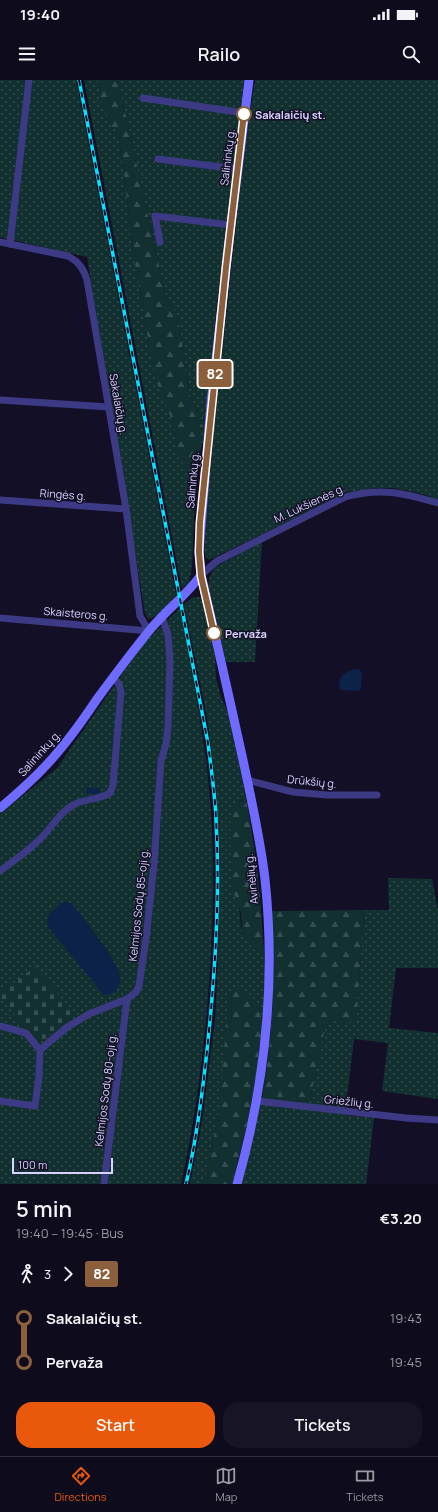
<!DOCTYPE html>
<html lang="en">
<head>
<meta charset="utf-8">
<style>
	:root { --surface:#0e0b1c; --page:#171425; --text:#f1f3f6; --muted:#9b9ba3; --line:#2e2b3b; --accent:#ea580c }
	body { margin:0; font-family:Manrope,sans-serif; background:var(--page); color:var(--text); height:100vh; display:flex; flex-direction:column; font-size:15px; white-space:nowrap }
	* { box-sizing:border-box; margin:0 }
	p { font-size:13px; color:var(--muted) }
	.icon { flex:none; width:22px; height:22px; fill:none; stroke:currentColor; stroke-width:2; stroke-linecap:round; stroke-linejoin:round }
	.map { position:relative; height:1104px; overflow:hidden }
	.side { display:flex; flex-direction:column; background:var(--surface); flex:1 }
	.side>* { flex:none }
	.badge { padding:0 8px; border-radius:3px; font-size:14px; line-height:26px }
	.scale { position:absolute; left:12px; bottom:10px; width:101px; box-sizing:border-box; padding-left:4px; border:2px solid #d9d4ff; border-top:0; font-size:11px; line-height:14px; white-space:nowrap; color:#d9d4ff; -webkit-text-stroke:3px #130f26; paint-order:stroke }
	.map>.badge { position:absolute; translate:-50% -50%; box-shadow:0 0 0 2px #fff }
	.legs { display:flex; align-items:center; gap:6px; height:44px; padding:0 16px; font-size:13px }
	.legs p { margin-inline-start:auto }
	.headline { display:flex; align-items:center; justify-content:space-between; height:68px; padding:0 16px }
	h1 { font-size:22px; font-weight:600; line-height:30px }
	.button { display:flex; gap:8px; margin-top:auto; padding:8px 16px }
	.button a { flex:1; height:46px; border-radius:16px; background:var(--accent); color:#fff; font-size:16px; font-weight:600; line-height:46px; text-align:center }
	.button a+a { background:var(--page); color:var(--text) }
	ul { padding:0 16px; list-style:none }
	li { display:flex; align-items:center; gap:14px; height:44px; font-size:15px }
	li i { display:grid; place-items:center; width:6px; height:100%; margin:0 5px; background:currentColor }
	li i::after { content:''; width:10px; height:10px; margin:-5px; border:3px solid; border-radius:50%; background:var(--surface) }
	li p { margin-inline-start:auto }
	li:first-child i { background:linear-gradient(#0000 50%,currentColor 0) }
	li:last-child i { background:linear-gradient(currentColor 50%,#0000 0) }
	.status { display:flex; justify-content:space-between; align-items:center; height:28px; padding:0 20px; background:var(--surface); direction:ltr }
	.status svg { height:11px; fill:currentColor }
	header { display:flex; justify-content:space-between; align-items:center; height:52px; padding:0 16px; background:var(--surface); font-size:18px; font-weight:600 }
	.dock { display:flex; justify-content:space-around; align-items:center; height:56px; border-top:1px solid var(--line); background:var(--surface); font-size:11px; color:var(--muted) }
	.dock a { display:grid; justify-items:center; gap:2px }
	.dock .active { color:var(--accent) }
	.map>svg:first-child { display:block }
	.grass { fill:url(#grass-dots); fill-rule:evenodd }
	.forest { fill:url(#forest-firs) }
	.cemetery { fill:url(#cemetery-stones) }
	.water { fill:#0c2248 }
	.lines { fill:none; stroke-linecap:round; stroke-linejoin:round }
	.street { stroke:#3d3a85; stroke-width:7 }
	.secondary { stroke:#6f6bff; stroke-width:9 }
	.rail-casing { stroke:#00e5ff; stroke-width:3.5 }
	.rail { stroke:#130f26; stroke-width:2; stroke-dasharray:6; stroke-linecap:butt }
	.line-1-casing { stroke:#fff; stroke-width:9 }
	.line-1 { stroke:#8b5e3c; stroke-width:6 }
	.stop-1-dot { fill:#fff; stroke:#8b5e3c; stroke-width:2 }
	.labels { text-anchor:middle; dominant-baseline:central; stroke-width:3; stroke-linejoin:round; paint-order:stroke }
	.stop-label { font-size:11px; font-weight:bold; fill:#d9d4ff; stroke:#130f26; text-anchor:start }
	.street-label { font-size:11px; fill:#d9d4ff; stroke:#130f26 }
</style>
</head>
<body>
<div class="status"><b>19:40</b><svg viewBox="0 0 49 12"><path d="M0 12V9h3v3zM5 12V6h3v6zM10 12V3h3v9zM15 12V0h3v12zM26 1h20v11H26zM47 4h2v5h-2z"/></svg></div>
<header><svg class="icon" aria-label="menu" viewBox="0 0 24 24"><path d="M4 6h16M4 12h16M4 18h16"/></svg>Railo<svg class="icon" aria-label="search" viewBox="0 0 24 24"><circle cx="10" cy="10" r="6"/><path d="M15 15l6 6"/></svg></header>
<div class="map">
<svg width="438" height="1104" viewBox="0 0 438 1104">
	<defs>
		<pattern id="grass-dots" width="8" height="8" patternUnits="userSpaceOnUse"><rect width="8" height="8" fill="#12302f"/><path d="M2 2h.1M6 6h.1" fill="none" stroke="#344d4e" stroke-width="1.8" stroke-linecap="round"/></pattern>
		<pattern id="forest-firs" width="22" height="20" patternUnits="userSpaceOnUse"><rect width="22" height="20" fill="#12302f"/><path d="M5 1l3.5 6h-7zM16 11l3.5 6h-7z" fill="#344d4e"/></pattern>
		<pattern id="cemetery-stones" width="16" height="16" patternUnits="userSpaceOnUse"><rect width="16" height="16" fill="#12302f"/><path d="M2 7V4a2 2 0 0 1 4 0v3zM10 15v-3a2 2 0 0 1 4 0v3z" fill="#344d4e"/></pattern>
	</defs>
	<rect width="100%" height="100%" fill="#130f26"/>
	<g class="grass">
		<path d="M0,0H76L176,515C169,523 159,538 148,539L145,533L87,177L0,157Z"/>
		<path d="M84,0H98C100,13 102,26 107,38C110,45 116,49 119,57L128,127L131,160L152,283L173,343L178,374L181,383L201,337L190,316L178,237L166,217L118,0H244L217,222L204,356L196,389L192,487L189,502L182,509Z"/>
		<polygon points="255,0 438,0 438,419 414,412 392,408 376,408 348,412 209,480 206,478 204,471 209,397 244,71"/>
		<path d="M262,462L255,582H226L208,506C209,497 211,492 217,486Z"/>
		<polygon points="193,517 200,517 203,523 215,577 216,598 221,617 229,635 246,719 239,721 231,736 232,807 239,826 241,847 244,856 248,863 254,869 264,871 265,903 263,938 218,1038 204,1104 190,1104 202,1042 215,940 218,882 220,775 216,707 207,637 184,524"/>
		<path d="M180,528C190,585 202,641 208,698C216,770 214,844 208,916C203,979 195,1042 181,1104H0V734L57,688L142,565ZM74,826L105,868L119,891Z"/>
		<polygon points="388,798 432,799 438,830 438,888 396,888 389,948 438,953 438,1019 382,1011 388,963 354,959 345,1035 374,1038 366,1104 241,1104 262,1018 309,1024 325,948 330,944 354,940 357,933 364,830 389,830"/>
	</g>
	<g class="forest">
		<path d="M98,0H118L166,217L178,237L190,316L201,337L202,347L201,364L194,387L187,388L181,383L178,374L173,343L159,309L152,283L131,160L128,127L119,57C116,50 110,45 107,38C102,26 100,13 98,0Z"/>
		<path d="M246,719C256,769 261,819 264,871C257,870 253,869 248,863C241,854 242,844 241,834C239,824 234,816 232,807C231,795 229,739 232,730C235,723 240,721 246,719Z"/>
		<path d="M364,830L357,933L354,940C345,946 335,939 325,948L309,1024L262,1018C265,999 268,980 270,960C274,917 274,874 272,831Z"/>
		<path d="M235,909C250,911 261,922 262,937C264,947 260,959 259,968C255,1014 244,1059 232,1104H204L218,1038L229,914Z"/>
	</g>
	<polygon class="cemetery" points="36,886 75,936 37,964 0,916 0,913"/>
	<g class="water">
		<path d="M359,589L362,594L361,609L357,611L341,610C335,597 347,589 359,589Z"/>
		<polygon points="88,707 100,709 100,713 97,714 87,714 86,709"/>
		<path d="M63,822H68L74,826L105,868L119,891L120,901L117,910L109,915H104L48,847C45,833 54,830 63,822Z"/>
	</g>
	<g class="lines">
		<g class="street">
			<polyline points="143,18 244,33"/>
			<polyline points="158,79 237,89"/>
			<path d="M0,162L68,176C79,182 83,188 87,200L126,429L140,536L149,551"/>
			<polyline points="160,162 155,136 231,145"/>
			<polyline points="10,164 29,0"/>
			<polyline points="0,320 109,327"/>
			<polyline points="0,420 126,429"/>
			<path d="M201,495L217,481L345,417C381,407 403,413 438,423"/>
			<polyline points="0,538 149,551"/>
			<polyline points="247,700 293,712 327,715 377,715"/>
			<path d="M0,791C14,781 28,771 41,758C51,748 58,735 70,727C82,718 97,721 110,713L113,705L121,612L119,604L113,598"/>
			<polyline points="0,946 26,953 40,970"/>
			<polyline points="0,1021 35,1026 39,996 40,970 66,948 89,934 127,919 136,912 139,906 146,859 154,784 161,681 166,664 168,647 170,581 168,555 162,537"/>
			<polyline points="257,1021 406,1038 438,1040"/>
			<polyline points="104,1104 127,919"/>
		</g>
		<g class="secondary">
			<path d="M0,728C18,713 35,698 51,680C68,661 83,640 97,619C114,596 131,573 149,551C165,531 186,516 201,495"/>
			<path d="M237,1104C265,1005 276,902 265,799C260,756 250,713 241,671C228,612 215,554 201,495L199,472L211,323L231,145L249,0"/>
		</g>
		<defs>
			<path id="rail" d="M79,0L208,663C211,688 215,714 216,739C220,809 216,881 209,951C204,1002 198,1054 186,1104"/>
		</defs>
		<use href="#rail" class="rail-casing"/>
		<use href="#rail" class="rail"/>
	</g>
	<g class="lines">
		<defs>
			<polyline id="line-1" points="214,553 201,496 199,472 200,443 226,187 244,34"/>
		</defs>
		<use href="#line-1" class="line-1-casing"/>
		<use href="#line-1" class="line-1"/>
	</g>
	<g class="stop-1-dot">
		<circle cx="244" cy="34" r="7"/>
		<circle cx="214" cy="553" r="7"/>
	</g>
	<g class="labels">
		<g class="stop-label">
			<text x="255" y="34">Sakalaičių st.</text>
			<text x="225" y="553">Pervaža</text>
		</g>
		<g class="street-label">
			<text transform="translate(227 77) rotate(-83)">Salininkų g.</text>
			<text transform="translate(119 324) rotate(80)">Sakalaičių g.</text>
			<text transform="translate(192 400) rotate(-85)">Salininkų g.</text>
			<text transform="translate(63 414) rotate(4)">Ringės g.</text>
			<text transform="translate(309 423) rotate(-25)">M. Lukšienės g.</text>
			<text transform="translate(76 533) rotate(5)">Skaisteros g.</text>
			<text transform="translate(39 673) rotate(-48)">Salininkų g.</text>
			<text transform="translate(312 701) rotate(6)">Drūkšių g.</text>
			<text transform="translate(251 799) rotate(-96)">Avinėlių g.</text>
			<text transform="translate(138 825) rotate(-84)">Kelmijos Sodų 85-oji g.</text>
			<text transform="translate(105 1010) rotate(-83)">Kelmijos Sodų 80-oji g.</text>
			<text transform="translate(349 1021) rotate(6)">Griežlių g.</text>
		</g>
	</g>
</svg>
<div class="scale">100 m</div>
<b class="badge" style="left:215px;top:294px;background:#8b5e3c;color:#fff">82</b>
</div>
<section class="side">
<div class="headline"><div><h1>5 min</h1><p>19:40 – 19:45 · Bus</p></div><b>€3.20</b></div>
<div class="legs"><svg class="icon" aria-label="walk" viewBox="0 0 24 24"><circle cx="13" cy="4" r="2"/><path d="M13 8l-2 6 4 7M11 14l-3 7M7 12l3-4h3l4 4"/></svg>3<svg class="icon" aria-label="forward" viewBox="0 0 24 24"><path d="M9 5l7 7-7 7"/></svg><b class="badge" style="background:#8b5e3c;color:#fff">82</b></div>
<ul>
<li><i style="color:#8b5e3c"></i><b>Sakalaičių st.</b><p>19:43</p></li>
<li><i style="color:#8b5e3c"></i><b>Pervaža</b><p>19:45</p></li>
</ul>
<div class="button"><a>Start</a><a>Tickets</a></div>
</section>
<nav class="dock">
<a class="active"><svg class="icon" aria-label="directions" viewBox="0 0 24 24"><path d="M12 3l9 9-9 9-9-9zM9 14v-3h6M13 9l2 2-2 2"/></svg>Directions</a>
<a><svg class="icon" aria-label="map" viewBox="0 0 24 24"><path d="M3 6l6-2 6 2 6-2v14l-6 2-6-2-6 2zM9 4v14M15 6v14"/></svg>Map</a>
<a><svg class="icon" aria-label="tickets" viewBox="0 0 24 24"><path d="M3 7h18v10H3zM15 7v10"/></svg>Tickets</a>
</nav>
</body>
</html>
